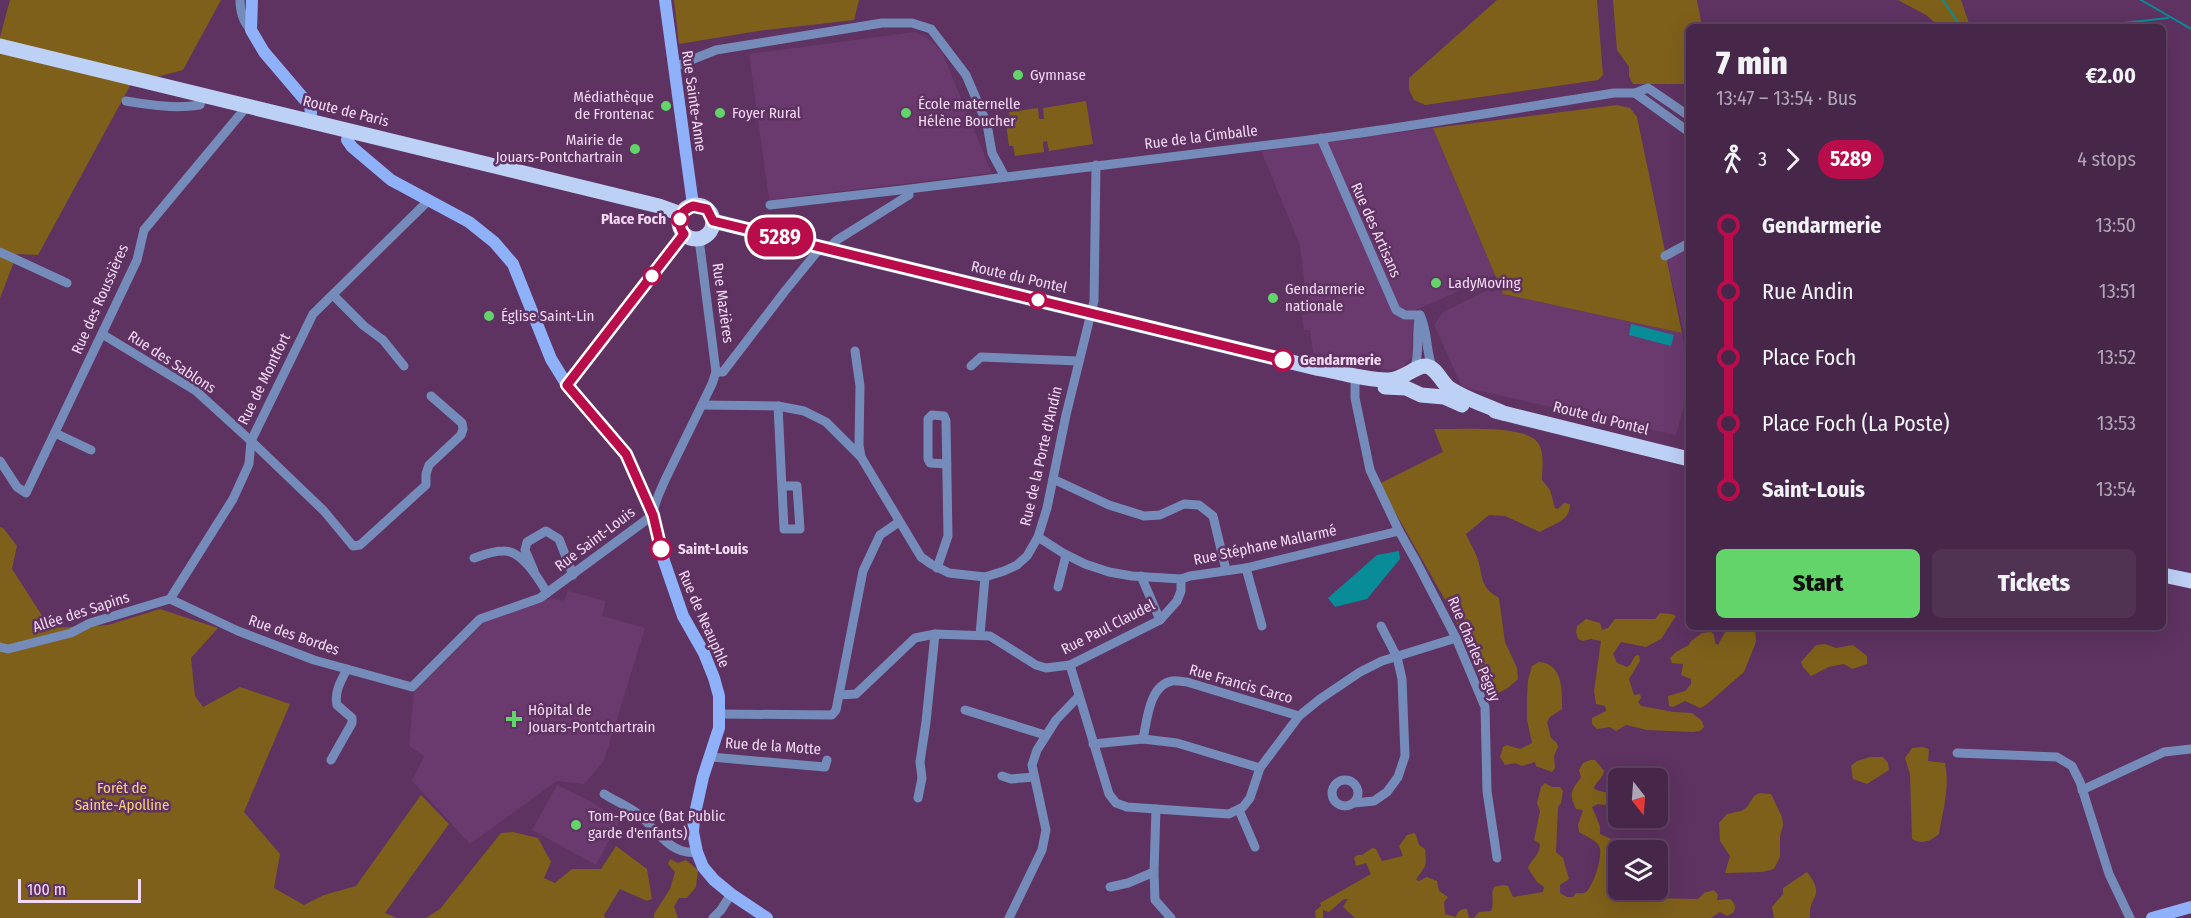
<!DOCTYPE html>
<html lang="en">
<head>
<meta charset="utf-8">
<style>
	:root { --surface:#462649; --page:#503253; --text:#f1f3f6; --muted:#b0a5b4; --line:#5e4361; --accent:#62d469 }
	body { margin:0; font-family:"Fira Sans Condensed",sans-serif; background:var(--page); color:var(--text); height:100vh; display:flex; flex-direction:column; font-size:22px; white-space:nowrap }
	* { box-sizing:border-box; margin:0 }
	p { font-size:20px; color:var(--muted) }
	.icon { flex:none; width:33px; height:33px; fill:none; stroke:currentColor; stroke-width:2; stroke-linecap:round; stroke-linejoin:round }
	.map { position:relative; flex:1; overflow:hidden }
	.details { position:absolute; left:1686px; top:24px; width:480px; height:606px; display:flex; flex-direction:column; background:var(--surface); border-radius:9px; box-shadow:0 6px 24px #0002,0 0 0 2px var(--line) }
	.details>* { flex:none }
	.badge { padding:0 12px; border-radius:20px; font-size:21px; line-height:39px }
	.needle { width:39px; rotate:163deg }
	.controls { position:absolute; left:1608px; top:768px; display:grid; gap:12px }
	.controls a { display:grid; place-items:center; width:60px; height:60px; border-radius:9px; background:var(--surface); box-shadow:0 6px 24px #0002,0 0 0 2px var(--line); font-size:30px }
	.scale { position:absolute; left:18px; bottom:15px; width:123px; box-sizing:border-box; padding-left:6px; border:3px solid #f3d9f4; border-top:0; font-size:16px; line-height:21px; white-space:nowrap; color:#f3d9f4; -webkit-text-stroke:4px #5e3261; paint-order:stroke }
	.map>.badge { position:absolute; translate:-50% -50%; box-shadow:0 0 0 3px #fff }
	.legs { display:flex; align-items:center; gap:9px; height:66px; padding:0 30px; font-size:20px }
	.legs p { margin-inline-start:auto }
	.headline { display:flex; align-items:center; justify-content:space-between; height:102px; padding:0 30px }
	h1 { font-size:33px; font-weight:800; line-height:45px }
	.button { display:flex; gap:12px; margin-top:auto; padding:12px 30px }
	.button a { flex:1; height:69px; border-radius:9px; background:var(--accent); color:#111; font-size:24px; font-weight:800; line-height:69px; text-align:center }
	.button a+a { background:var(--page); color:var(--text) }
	ul { padding:0 30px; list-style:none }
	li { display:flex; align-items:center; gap:21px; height:66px; font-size:22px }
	li i { display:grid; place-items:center; width:9px; height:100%; margin:0 8px; background:currentColor }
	li i::after { content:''; width:15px; height:15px; margin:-8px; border:4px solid; border-radius:50%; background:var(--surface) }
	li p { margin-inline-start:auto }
	li:first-child i { background:linear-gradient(#0000 50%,currentColor 0) }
	li:last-child i { background:linear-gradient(currentColor 50%,#0000 0) }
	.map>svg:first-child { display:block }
	.built { fill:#6a396e }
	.green { fill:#7e601a }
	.water { fill:#088c97 }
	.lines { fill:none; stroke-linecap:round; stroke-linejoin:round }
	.stream { stroke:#088c97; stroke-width:2 }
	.street { stroke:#758bb9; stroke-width:9 }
	.secondary { stroke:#8fb1f9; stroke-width:12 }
	.primary { stroke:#bdd0f5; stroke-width:15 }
	.line-1-casing { stroke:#fff; stroke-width:14 }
	.line-1 { stroke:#b80c4b; stroke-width:9 }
	.poi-dot { fill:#62d469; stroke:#5e3261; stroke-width:2 }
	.stop-1-dot { fill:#fff; stroke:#b80c4b; stroke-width:3 }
	.labels { text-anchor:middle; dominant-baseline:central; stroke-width:5; stroke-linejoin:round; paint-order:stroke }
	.poi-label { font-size:15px; fill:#f3d9f4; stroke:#5e3261; text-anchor:start }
	.street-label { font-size:15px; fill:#f3d9f4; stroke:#5e3261 }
	.stop-label { font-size:15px; font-weight:bold; fill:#f3d9f4; stroke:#5e3261; text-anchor:start }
	.park-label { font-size:15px; fill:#fad179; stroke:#5e3261 }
</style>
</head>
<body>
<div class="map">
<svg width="2191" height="918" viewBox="0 0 2191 918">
	<rect width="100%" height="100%" fill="#5e3261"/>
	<g class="built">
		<polygon points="915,32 929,39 942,52 992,173 769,200 749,54"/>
		<polygon points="1433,128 1495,275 1416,310 1412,337 1412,357 1402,368 1389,370 1313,353 1310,330 1304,330 1302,315 1308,314 1300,245 1261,151"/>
		<polygon points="1689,243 1689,338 1685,338 1666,254"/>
		<polygon points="1500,289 1503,294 1682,333 1689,387 1676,435 1462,387 1434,325 1443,312 1488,290 1491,292"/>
		<polygon points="568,591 606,601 602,616 645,628 604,761 584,784 557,781 470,844 412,781 424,756 409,746 414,691 485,621 552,598 564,601"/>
		<polygon points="557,785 590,801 620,820 596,865 532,830"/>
	</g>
	<g class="green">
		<polygon points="10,0 221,0 183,70 131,84 38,255 17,254 0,298 0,37"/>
		<polygon points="674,0 859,0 854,20 758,31 679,44"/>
		<polygon points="1497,0 1597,0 1603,75 1598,80 1425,105 1414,100 1409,90 1409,78"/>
		<polygon points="1613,0 1697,0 1702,27 1689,27 1689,68 1686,71 1689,73 1689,84 1633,84 1629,76 1629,67 1617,50"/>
		<polygon points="1898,0 1961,0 1969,23 1955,27 1940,27 1926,15"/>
		<polygon points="1086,101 1093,144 1049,151 1047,141 1043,142 1044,152 1015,156 1013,146 1009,146 1006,124 1010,123 1009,112 1038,108 1039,119 1044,119 1043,108"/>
		<polygon points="1617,105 1630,108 1637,117 1682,333 1503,294 1433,128"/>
		<path d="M1434,429C1455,430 1526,424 1538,443C1545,453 1542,468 1542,480L1550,490L1555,508L1558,509L1564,503L1570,504C1570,522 1554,523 1540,532L1505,516L1489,515L1466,534C1469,542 1474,549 1477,557C1484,576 1478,586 1499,598L1505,642L1517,668L1518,679L1508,688L1489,698L1452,612L1379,484L1443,452Z"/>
		<polygon points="0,527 3,528 17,546 12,569 50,628 108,625 160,609 218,628 191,658 195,696 203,707 240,687 290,704 244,812 280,854 274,888 304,905 324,895 356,886 421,795 449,824 385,913 397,918 0,918"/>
		<polygon points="1660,613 1672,614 1676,616 1661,639 1646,647 1621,642 1613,654 1617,663 1627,667 1630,665 1635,656 1639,655 1640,661 1629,679 1634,695 1640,694 1641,698 1638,702 1641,706 1674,712 1692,713 1702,721 1704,727 1700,731 1693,732 1647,730 1626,725 1616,731 1610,727 1597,729 1592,724 1592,718 1606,711 1605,706 1596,704 1594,691 1601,641 1591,639 1583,641 1578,639 1576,632 1577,626 1586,619 1600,623 1602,630 1608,628 1615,619 1655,619"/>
		<polygon points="1728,627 1755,627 1756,642 1744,672 1706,705 1700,708 1685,701 1673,707 1669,706 1668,696 1685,691 1691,684 1691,679 1681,675 1683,664 1672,663 1670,658 1676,652 1689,645 1691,641 1702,633 1711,632 1714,635 1715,643 1718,645"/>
		<polygon points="1825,644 1836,648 1853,645 1867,656 1867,664 1852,669 1844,664 1829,667 1811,676 1803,667 1801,662 1816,645"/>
		<path d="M1539,662C1563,664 1562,690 1562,709L1550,717L1547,722L1551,738L1557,743L1558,747L1554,756L1555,768L1552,772L1536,766L1535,762L1522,766L1515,763L1505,765L1500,757L1503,747L1507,745L1520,749L1532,743L1527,720V697L1528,680L1532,666Z"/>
		<path d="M1922,747L1929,749L1928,761L1945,763C1950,788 1943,809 1939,834C1930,841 1923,845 1912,839L1910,774L1905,758L1912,748Z"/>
		<polygon points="1870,757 1883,757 1888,763 1889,770 1867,784 1853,779 1851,766 1857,761"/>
		<path d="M1590,760H1595L1604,771C1603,779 1596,781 1594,788L1596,790L1608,793L1611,800L1605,805L1598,804L1592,807L1600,826V834L1611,839L1610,851L1618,857V890H1647L1648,898L1698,899L1704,893L1714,890L1718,895L1717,900L1730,899C1735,903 1736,906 1734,912L1727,916L1720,912L1711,918H1474L1479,912L1491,911C1495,902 1490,896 1494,887L1503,885L1508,886L1513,897L1543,892L1544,887L1537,882L1528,868C1532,858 1539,857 1540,844L1534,840L1540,811L1537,803L1541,787L1545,783L1552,787H1560L1563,791L1561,803L1558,807L1556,852L1563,858L1569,879L1560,885V893L1567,897H1573L1576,893C1580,893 1583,894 1586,892C1593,887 1604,854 1599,846C1596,840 1585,836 1579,832L1578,825L1583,810L1576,809C1568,793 1572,790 1581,777L1579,770L1583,763Z"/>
		<polygon points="1760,793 1771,794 1782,817 1783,825 1780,836 1780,857 1774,869 1762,872 1725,873 1730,856 1720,841 1719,823 1727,814 1741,811 1747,807 1754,796"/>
		<polygon points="513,832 538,838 551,862 544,878 555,883 572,869 601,869 616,846 647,869 652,899 647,901 620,889 604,915 605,918 426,918 440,909 501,833"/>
		<path d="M1414,833L1416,835L1419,845L1425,849C1427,869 1426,864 1416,880L1419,881L1427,877L1437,881L1439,891L1448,897L1444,902L1445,914L1456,917C1458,911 1460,909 1467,909L1469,918H1355L1343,907L1348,899H1344L1329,912L1323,910V918H1316L1315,911L1321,906L1320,903L1371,874L1366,863L1356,866L1354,857L1358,855H1362L1372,848L1376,849L1382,861L1403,856L1399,846L1407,835Z"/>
		<polygon points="670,859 678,863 686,860 698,870 696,887 687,898 679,898 674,907 678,918 654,918 654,914 670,889 675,872 668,864"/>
		<path d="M1807,872C1827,898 1808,894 1810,918H1774L1772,907L1783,894V888Z"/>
	</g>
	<g class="water">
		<polygon points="1631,324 1674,335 1671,346 1629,335"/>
		<polygon points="1399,551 1400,559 1367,599 1335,607 1328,598 1377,555"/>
	</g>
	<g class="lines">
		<g class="stream">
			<polyline points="1943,0 1961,27"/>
			<polyline points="2141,0 2191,29"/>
			<polyline points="2087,27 2168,18"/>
		</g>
		<g class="street">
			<path d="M240,0C240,12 243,22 251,30"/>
			<polyline points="674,67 716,50 882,23 912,23 931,29 966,75 987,124 992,153 1005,177"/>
			<polyline points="1635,93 1689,132"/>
			<path d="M126,101C151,105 174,109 200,105L203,94"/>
			<polyline points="1321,138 1396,310 1405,315 1420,315"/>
			<path d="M770,205C950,185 1130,162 1309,140C1411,127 1512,109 1614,93H1635L1648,88L1689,116"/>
			<polyline points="828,249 837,240 909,195 908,190"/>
			<polyline points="0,252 67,283"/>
			<polyline points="1665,256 1689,243"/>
			<polyline points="333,295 364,326 383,340 404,366"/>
			<polyline points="102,334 196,391 251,441 324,511 353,546 360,545 426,485 426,474 429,465 461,435 463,429 462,423 431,396"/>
			<polyline points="855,351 860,386 859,445 861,457"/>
			<polyline points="971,366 981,357 1079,361"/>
			<path d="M1414,370C1421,352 1415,333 1420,315C1429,334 1425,351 1433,369"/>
			<polyline points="716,372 723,372 785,291 821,247"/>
			<polyline points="1355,381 1355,398 1370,470 1399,531 1417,563 1456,638 1485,707 1487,791 1497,858"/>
			<polyline points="567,385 684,234"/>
			<polyline points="702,405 778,406 804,411 826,422 861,457 921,557 931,564 949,573 985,577 1004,571 1017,565 1027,556 1038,537 1047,508 1066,415 1094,301 1096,165"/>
			<polyline points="778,406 784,529 800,529 797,486 782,486"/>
			<polyline points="55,433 91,450"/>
			<polyline points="0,461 17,487 26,493 137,260 144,230 248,105"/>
			<polyline points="1053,479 1109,505 1144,516 1160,515 1184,504 1199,505 1213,516 1226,570"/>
			<polyline points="1038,537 1063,553 1085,564 1109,572 1132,576 1181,579 1190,576 1246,568 1399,531"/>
			<path d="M474,558C483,555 493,551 503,551C522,550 539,579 547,593"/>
			<polyline points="937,568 948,536 946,421 944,416 932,415 928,419 928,459 930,463 947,464"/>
			<polyline points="1246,568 1262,626"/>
			<polyline points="534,571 525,550 527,542 546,531 559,539 573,575"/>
			<polyline points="1141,576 1160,620"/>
			<polyline points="1058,587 1066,555"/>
			<path d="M170,599L238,631L314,660L412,687L480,619L540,598L653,515C654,502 660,492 665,480L712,384L716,372L699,239"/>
			<polyline points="170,599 233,499 249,464 251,441 313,314 428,201"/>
			<polyline points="980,635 985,577"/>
			<polyline points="0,647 8,649 71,633 90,623 170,599"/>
			<polyline points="1070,665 1109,794 1116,803 1127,807 1229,814 1243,807 1250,798 1260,768 1299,716 1320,699 1360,672 1382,661 1456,638"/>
			<polyline points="839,695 856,694 915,638 935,634 990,636 1036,665 1046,668 1070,665 1160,620 1177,601 1181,591 1181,579"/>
			<polyline points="965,710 1045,735"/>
			<polyline points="721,714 832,715 836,710 863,571 880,535 899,522"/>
			<path d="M1143,739C1147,721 1149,685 1172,681C1176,680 1183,682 1187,682L1299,716"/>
			<polyline points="1093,744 1143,739 1177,743 1260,768"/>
			<polyline points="1957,753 2057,757 2072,766 2080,782 2109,874 2130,918"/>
			<polyline points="711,757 825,767 827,760"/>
			<path d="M331,760L352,723V718L337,705C334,692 341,681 347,669"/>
			<polyline points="1002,776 1011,779 1034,777"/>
			<circle cx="1345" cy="793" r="13"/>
			<polyline points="2082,790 2164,752 2191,749"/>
			<path d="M604,794C615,801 628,806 638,814C656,828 670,856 697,852"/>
			<polyline points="918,798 922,778 920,762 926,722 935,634"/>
			<polyline points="1354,803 1374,801 1387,792 1398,777 1405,756 1402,679 1397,657 1381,626"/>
			<polyline points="1239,810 1255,847"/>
			<polyline points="1154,872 1155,900 1171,918"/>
			<polyline points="1110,887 1128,883 1154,872 1156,809"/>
			<polyline points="713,918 721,910 731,894"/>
			<polyline points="1009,918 1042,850 1046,830 1032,765 1037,750 1056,720 1078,697"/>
		</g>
		<g class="secondary">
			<polyline points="252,0 251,30 264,52 310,106 311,113 310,120"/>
			<polyline points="665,0 693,205"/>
			<polyline points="350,130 347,140 352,147 391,180 469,222 494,242 513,264 551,359 567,385 607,430 626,454 653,515 664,561 683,616 704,653 714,678 719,696 719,728 703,777 694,818 693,832 697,852 703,867 714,880 731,894 767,918"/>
			<polyline points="2152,918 2191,907"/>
		</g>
		<g class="primary">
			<polyline points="0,46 659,206 681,214"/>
			<circle cx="696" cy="222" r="17"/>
			<path d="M713,221L1316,368C1338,371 1366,381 1389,380C1404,379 1417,365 1426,366C1437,368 1441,382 1449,388C1465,399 1486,405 1503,413"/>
			<polyline points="1385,387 1406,388 1421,395 1444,397 1462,405"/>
			<polyline points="1495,411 1689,459"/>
			<polyline points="2163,575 2191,581"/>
		</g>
	</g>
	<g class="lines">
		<defs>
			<path id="line-1" d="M661,549L653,515L626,454L567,385L684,234C676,223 679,211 693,206L707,209L713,221L1283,360"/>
		</defs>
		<use href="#line-1" class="line-1-casing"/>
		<use href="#line-1" class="line-1"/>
	</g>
	<g class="poi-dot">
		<circle cx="1018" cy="75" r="6"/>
		<circle cx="666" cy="106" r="6"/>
		<circle cx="720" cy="113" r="6"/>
		<circle cx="906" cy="113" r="6"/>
		<circle cx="635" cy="149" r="6"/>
		<circle cx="1436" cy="283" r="6"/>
		<circle cx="1273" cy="298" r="6"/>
		<circle cx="489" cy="316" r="6"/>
		<path d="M511 710h6v6h6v6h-6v6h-6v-6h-6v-6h6z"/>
		<circle cx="576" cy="825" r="6"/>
	</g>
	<g class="stop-1-dot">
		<circle cx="680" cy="219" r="8"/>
		<circle cx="652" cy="276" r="8"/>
		<circle cx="1038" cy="300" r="8"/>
		<circle cx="1283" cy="360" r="10"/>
		<circle cx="661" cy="549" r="10"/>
	</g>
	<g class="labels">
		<g class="poi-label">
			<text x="1030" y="75">Gymnase</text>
			<text x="654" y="97" text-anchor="end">Médiathèque<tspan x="654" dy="17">de Frontenac</tspan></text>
			<text x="918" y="104">École maternelle<tspan x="918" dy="17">Hélène Boucher</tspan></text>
			<text x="732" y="113">Foyer Rural</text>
			<text x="623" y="140" text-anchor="end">Mairie de<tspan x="623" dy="17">Jouars-Pontchartrain</tspan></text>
			<text x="1448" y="283">LadyMoving</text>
			<text x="1285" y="289">Gendarmerie<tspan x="1285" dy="17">nationale</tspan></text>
			<text x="501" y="316">Église Saint-Lin</text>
			<text x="528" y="710">Hôpital de<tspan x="528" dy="17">Jouars-Pontchartrain</tspan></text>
			<text x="588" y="816">Tom-Pouce (Bat Public<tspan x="588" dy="17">garde d'enfants)</tspan></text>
		</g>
		<g class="street-label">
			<text transform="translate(694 101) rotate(82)">Rue Sainte-Anne</text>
			<text transform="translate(346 111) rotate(14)">Route de Paris</text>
			<text transform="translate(1201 137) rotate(-7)">Rue de la Cimballe</text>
			<text transform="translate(1376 230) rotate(66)">Rue des Artisans</text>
			<text transform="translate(1019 277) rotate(13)">Route du Pontel</text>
			<text transform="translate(100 299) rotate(-66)">Rue des Roussières</text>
			<text transform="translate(723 303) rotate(82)">Rue Mazières</text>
			<text transform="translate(172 362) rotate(33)">Rue des Sablons</text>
			<text transform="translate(264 379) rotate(-64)">Rue de Montfort</text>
			<text transform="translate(1601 418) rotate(14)">Route du Pontel</text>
			<text transform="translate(1041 456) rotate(-77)">Rue de la Porte d'Andin</text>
			<text transform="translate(595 539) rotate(-37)">Rue Saint-Louis</text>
			<text transform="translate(1265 545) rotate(-12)">Rue Stéphane Mallarmé</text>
			<text transform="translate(81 612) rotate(-18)">Allée des Sapins</text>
			<text transform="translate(704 619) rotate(66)">Rue de Neauphle</text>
			<text transform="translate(1108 627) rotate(-27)">Rue Paul Claudel</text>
			<text transform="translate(294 635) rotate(19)">Rue des Bordes</text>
			<text transform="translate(1474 649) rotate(67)">Rue Charles Péguy</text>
			<text transform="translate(1241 684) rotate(16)">Rue Francis Carco</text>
			<text transform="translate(773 746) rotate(4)">Rue de la Motte</text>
		</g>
		<g class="stop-label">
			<text x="666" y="219" text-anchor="end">Place Foch</text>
			<text x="1300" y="360">Gendarmerie</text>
			<text x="678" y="549">Saint-Louis</text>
		</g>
		<g class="park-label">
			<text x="122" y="788">Forêt de<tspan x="122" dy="17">Sainte-Apolline</tspan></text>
		</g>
	</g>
</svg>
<div class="controls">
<a><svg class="needle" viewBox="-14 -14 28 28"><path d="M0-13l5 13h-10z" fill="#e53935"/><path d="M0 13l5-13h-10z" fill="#b0a5b4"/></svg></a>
<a><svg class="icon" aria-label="layers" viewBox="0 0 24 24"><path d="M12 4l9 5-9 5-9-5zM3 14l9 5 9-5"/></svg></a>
</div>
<div class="scale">100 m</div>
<b class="badge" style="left:780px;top:237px;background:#b80c4b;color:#fff">5289</b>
<section class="details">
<div class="headline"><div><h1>7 min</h1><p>13:47 – 13:54 · Bus</p></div><b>€2.00</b></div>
<div class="legs"><svg class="icon" aria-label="walk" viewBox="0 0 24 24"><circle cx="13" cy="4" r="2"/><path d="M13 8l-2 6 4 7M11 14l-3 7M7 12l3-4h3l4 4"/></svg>3<svg class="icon" aria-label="forward" viewBox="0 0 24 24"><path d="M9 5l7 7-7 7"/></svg><b class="badge" style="background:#b80c4b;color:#fff">5289</b><p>4 stops</p></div>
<ul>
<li><i style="color:#b80c4b"></i><b>Gendarmerie</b><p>13:50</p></li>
<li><i style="color:#b80c4b"></i><span>Rue Andin</span><p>13:51</p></li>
<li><i style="color:#b80c4b"></i><span>Place Foch</span><p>13:52</p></li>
<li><i style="color:#b80c4b"></i><span>Place Foch (La Poste)</span><p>13:53</p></li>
<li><i style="color:#b80c4b"></i><b>Saint-Louis</b><p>13:54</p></li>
</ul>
<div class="button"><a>Start</a><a>Tickets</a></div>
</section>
</div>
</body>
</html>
